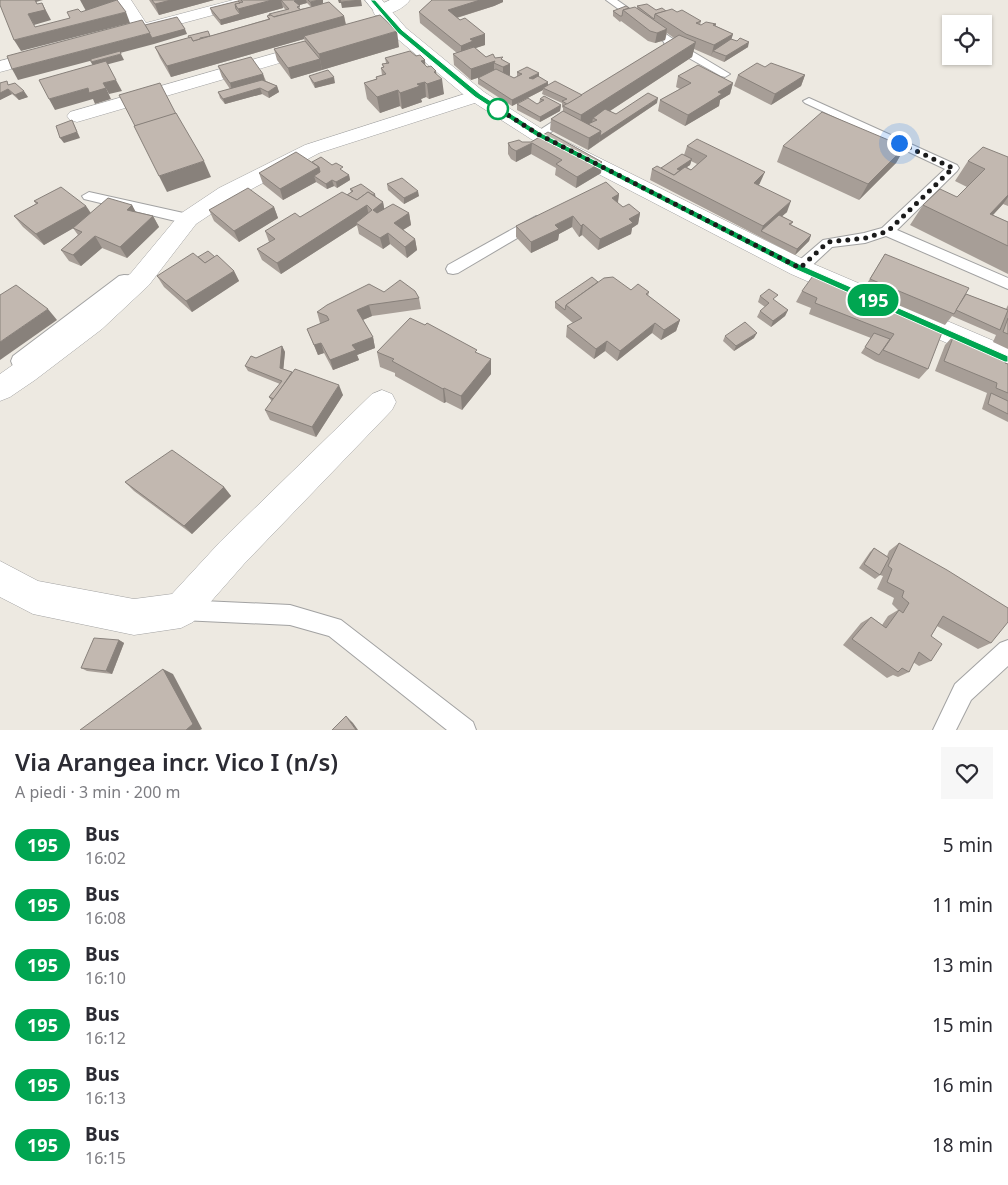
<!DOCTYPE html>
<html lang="it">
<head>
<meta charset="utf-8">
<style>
	:root { --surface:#fff; --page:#f7f7f7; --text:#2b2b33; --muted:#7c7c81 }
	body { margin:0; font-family:"Noto Sans",sans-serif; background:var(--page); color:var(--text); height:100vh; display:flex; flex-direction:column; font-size:19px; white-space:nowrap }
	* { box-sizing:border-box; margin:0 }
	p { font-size:16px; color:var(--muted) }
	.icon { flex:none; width:28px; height:28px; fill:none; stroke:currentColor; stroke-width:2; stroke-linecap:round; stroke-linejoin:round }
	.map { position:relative; height:730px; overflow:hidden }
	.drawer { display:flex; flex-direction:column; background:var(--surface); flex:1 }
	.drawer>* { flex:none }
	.badge { padding:0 10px; border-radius:16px; font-size:18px; line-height:32px }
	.tools { position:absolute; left:942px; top:15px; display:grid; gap:10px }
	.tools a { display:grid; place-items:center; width:50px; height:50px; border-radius:0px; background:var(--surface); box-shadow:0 1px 4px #0004; font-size:25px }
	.you { position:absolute; width:25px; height:25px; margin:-12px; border:4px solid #fff; border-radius:50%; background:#1a73e8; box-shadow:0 0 0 8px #1a73e833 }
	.map>.badge { position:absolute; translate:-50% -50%; box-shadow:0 0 0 2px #fff }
	.round { display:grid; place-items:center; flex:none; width:52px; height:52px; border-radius:0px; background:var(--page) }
	.headline { display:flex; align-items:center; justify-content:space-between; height:85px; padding:0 15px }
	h1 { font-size:24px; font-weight:600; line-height:38px }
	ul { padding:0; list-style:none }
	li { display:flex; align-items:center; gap:15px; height:60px; padding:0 15px }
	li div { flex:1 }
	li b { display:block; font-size:19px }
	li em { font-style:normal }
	li .badge { min-width:55px; font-weight:700; text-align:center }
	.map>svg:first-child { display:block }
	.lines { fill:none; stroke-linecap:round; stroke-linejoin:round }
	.service-casing { stroke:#a2a2a2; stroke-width:2 }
	.minor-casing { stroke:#a2a2a2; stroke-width:1 }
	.tertiary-casing { stroke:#a2a2a2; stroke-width:1 }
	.service { fill:#fff; fill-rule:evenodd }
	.minor { fill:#fff; fill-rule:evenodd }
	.tertiary { fill:#fff; fill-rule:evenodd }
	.wall { fill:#a79e97; fill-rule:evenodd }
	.shaded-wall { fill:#88817b }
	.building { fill:#c2b8b0; stroke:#88817b }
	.line { fill:#00a651; stroke:#fff }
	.walk { stroke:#1b1b1b; stroke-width:5; stroke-dasharray:0 9 }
	.stop-dot { fill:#fff; stroke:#00a651; stroke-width:2.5 }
</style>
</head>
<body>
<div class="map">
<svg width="1008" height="730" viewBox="0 0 1008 730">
	<rect width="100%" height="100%" fill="#ede9e1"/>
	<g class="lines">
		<defs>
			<g id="service">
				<polygon points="606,0 617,0 673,39 675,45 685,47 730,74 725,77 721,76 678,52 672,51 664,60 656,60 655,58 665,47 664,42"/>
				<polygon points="809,98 957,165 959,168 957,171 897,230 1008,278 1008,289 886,236 865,243 832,247 805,272 800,273 795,272 793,268 795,264 823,240 864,233 882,228 945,169 805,103 803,101"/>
				<polygon points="569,111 573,113 575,115 573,117 542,138 534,138 532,135"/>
				<polygon points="89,192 188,214 193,216 195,219 193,222 188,224 84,199 82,196"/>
				<polygon points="536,216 541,218 543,221 541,224 458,273 453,274 448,273 446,269 448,265"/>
				<polygon points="124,275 143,276 145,280 143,284 127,285 25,366 19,367 13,366 11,361 13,356 119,276"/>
				<polygon points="181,600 290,605 341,620 473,722 476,730 447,730 329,636 290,625 181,620 174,617 171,610 174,603"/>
				<polygon points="1008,640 1008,666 971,700 956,730 933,730 955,684 1000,643"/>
			</g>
			<g id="minor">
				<polygon points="115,0 131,0 146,23 233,0 260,0 258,3 142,34 136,33"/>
				<path d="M390,0H410C404,9 386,17 375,15L373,11L375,7Z"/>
				<polygon points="311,43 317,44 320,48 317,52 84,120 77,122 70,120 67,116 70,112"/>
				<polygon points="47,49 53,50 56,54 53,58 0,72 0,61"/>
				<polygon points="477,90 484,92 487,96 484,100 319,153 235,198 196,224 149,285 102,329 35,380 10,397 0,401 0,374 84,315 131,273 180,214 219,188 305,145"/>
				<polygon points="382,390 392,394 396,402 392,410 244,564 193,622 181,628 134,635 33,614 0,597 0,561 38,581 134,599 172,594 220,542 372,394"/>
			</g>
			<polygon id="tertiary" points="365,0 382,0 406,28 484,92 545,131 809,262 1008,347 1008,370 791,274 531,139 470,100 394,36"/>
		</defs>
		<use href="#service" class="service-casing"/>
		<use href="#minor" class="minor-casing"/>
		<use href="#tertiary" class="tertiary-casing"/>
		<use href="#service" class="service"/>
		<use href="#minor" class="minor"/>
		<use href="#tertiary" class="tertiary"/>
	</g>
	<g class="wall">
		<polygon points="149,0 214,0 159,15"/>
		<path d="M238,0H323V4L344,16L346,24L399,47L291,79L277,60L274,49L305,41L304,39L171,77L160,58L155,47L189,38L210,36L268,19L267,16L286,10L283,7V8L221,25L212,14L210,8L238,1ZM307,3L311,7L300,9L299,5Z"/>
		<polygon points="432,0 503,0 503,2 494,6 457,18 485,34 485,45 475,48 486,57 495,58 503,60 510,64 510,75 509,76 514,78 517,77 517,72 539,77 548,82 548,85 582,95 674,38 667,33 665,40 655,43 648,41 621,21 620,22 613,16 613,11 637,8 637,6 656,10 677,12 701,21 700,25 701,25 716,24 716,26 733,34 731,39 748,47 724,62 694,49 692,57 610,111 616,114 657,103 588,150 550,130 551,119 563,111 563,108 562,107 562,103 542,94 543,90 512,106 478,84 478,78 481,77 471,80 454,65 453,54 457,53 420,23 419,12"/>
		<polygon points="416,56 425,60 425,65 427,67 436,71 436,74 444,94 429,99 426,97 421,99 422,102 402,109 400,106 380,113 367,99 364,83 376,79 376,77 382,75 381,68 383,67 382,64 386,63 385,58"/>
		<polygon points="218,66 263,74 266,81 277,86 279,92 269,98 262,94 225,104 220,98 218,92 230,89 222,77"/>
		<polygon points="765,67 805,75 801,86 771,105 734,86 738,75"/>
		<polygon points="309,76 335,83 315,88 311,81"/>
		<polygon points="678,76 733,83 730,94 720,100 719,106 685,126 658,111 660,100 680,89 676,87"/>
		<polygon points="0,83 9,85 28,97 19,100 12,94 0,100"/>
		<polygon points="540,99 561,105 560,111 540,122 517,110 517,104 537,104 539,103"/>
		<polygon points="531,142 602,162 601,173 576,188 555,175 556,168 531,154 516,162 511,159 508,154 508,143"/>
		<path d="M687,146L760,183L759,185L787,212L782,216L793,222L791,225L811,235L809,241L795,255L650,180L652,169L661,168L684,155ZM691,161L697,164L691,170L687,167L690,165Z"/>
		<polygon points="783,146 905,147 896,163 859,200 777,162"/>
		<polygon points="1008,157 1008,206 1003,204 993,215 1008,222 1008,274 910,225 923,205 957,197 967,187 955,181 968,161"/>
		<polygon points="312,162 332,165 349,175 350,180 337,188 334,186 327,189 316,182 283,200 263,184 259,173"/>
		<polygon points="387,184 419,196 404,204 388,190"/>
		<polygon points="350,189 376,197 383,202 384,209 409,213 411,225 403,230 415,239 417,250 407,258 390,244 383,249 359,234 357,225 281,274 262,260 257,249 269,242 265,231 300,217 347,195 351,192"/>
		<polygon points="619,194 618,203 623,207 640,213 638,224 632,228 631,234 598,250 582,235 579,237 572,227 559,234 558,240 531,253 516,237 516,226"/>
		<polygon points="34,201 86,206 91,213 132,205 135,212 153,216 159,227 127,258 102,248 81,266 69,261 61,250 78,235 73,228 44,245 23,227 14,216 36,204"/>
		<polygon points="274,207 278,218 239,242 214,221 209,210"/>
		<polygon points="885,254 966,294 1006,309 1008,305 1008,349 993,342 996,335 952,316 945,325 863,290"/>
		<polygon points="198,257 234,271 239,281 192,312 164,287 157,276"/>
		<polygon points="598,282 631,290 649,292 648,296 680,320 676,331 661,340 652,333 617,361 605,351 594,359 566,337 567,326 573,323 555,308 555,302"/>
		<polygon points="802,291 864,297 928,369 919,379 875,361 861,353 871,338 809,314 811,308 796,302"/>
		<polygon points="384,292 419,298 421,309 372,316 363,320 373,337 375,348 357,355 359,360 333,370 324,353 318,355 307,329 321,323 320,323 317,312"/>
		<polygon points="760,296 775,301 788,310 785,316 771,327 757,317 760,311 765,307 758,302"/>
		<polygon points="954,335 1008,364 1008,422 982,409 987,393 935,371 945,345"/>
		<polygon points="725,336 754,338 734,351 723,341"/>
		<polygon points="282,346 285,352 283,369 343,395 316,437 270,420 265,410 272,402 269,397 280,384 248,371 245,366 256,358"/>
		<polygon points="377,352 478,353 491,374 462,410 446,402 444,403 395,376 395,373 380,367"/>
		<polygon points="125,482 224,487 231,496 192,534 134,491"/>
		<polygon points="899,543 991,643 978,649 937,626 931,636 931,661 919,666 913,662 909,672 898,677 893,675 887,678 843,645 861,623 871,617 882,625 888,616 898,610 892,604 894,598 877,589 883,576 880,575 875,579 859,568 870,552 874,548 887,556 889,551"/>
		<polygon points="119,640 124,643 112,674 87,671 81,668"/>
	</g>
	<g class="shaded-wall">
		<polygon points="35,0 43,0 36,2 40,11 42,3 51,20 34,25 28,14"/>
		<polygon points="80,0 117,0 86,11"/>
		<polygon points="171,0 214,0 159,15 155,4"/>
		<polygon points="272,0 281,0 283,8 221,25 220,20 240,14 238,9"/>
		<polygon points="297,0 306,0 307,3 296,6 294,1"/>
		<polygon points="319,0 323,0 323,4 312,8 310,2"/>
		<polygon points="338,0 361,0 362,6 342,8 341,3 339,3"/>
		<polygon points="480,0 503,0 503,2 494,6 449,20 448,10"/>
		<polygon points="126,12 130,23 21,51 14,40"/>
		<polygon points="344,16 346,27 304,36 304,39 171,77 167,66"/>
		<polygon points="185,29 187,34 154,44 18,80 12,69 150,33"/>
		<polygon points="667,29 665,40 655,43 657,33"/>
		<polygon points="397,31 399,47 322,70 319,54"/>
		<polygon points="485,34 485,45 473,49 461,57 461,46 470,39"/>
		<polygon points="733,34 730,44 713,51 711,56 714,45"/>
		<polygon points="696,42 692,57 596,120 593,118 592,123 580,131 581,115"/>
		<polygon points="749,42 748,47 724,62 726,56"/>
		<polygon points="121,54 124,60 94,68 91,62"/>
		<polygon points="320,59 322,70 291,79 288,68"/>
		<polygon points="425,60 426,75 421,61"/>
		<polygon points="495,61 494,63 494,72 471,80 471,69"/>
		<polygon points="510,64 510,75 503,78 503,67"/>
		<polygon points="436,71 437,80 442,79 444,94 429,99 427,84 434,72"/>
		<polygon points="539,73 539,79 529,84 529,78"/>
		<polygon points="263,74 266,85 233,94 230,83"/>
		<polygon points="805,75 801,86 771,105 775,94"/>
		<polygon points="334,77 335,83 315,88 314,83"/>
		<polygon points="116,80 122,91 109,94 103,83"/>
		<polygon points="425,82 426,97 421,99 422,102 402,109 400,93 417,84"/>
		<polygon points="548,82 548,88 543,88 543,90 512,106 512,100"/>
		<polygon points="733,83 730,94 720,100 719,106 685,126 688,115 718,92"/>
		<polygon points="277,86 279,92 269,98 268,92"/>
		<polygon points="88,88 106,88 111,99 95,104 93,99 55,110 49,99"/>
		<polygon points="260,88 262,94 225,104 223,99"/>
		<polygon points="8,89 12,94 0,100 0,93"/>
		<polygon points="398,90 400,106 380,113 377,97"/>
		<polygon points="24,91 28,97 19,100 15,95"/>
		<polygon points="658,98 657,103 599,142 600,136"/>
		<polygon points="561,105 560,111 540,122 540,117"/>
		<polygon points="72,120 80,138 64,143 60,138"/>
		<polygon points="601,131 599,142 588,150 589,138"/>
		<polygon points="532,143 531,154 516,162 516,151"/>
		<polygon points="905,147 896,163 859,200 868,184"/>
		<polygon points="692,159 690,165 676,174 677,169"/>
		<polygon points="204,161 211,177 167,192 159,176"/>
		<polygon points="602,162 601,173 576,188 577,177"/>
		<polygon points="319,167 322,178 314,176 316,182 283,200 280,189"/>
		<polygon points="765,172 760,183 750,194 754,183"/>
		<polygon points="349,175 350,180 337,188 336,182"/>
		<polygon points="332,180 334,186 327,189 326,184"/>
		<polygon points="418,191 419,196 404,204 404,198"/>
		<polygon points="375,194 376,199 367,206 369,217 356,223 357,225 281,274 277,263"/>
		<polygon points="619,194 617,206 612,198"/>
		<polygon points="1008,195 1008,197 1003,204 978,231 990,214"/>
		<polygon points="791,201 787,212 764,232 761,231 763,226"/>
		<polygon points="383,202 385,213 375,221 373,210"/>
		<polygon points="132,205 138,216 127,210"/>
		<polygon points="86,206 93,217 44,245 36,234"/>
		<polygon points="274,207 278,218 239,242 234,231"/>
		<polygon points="409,213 411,225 396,234 394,223"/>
		<polygon points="640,213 638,224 632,228 631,234 598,250 600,239 629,219"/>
		<polygon points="153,216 159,227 127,258 120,247"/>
		<polygon points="573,216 572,227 559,234 558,240 531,253 531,242 555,225"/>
		<polygon points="583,224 582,235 579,237 581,226"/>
		<polygon points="388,233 390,244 383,249 380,238"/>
		<polygon points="811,235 809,241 795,255 797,249"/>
		<polygon points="95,236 102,248 81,266 73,255"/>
		<polygon points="415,239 417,250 407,258 405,247"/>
		<polygon points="234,271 239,281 192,312 186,301"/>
		<polygon points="369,305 372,316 360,321 357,310"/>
		<polygon points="48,309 57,320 0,360 0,342"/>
		<polygon points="788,310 785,316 771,327 773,321"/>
		<polygon points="680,320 676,331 661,340 664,330"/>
		<polygon points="655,323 652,333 617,361 620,351"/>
		<polygon points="757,333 754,338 734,351 736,346"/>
		<polygon points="373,337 375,348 357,355 359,360 333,370 330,360 352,345"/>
		<polygon points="607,341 605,351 594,359 596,349"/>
		<polygon points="321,343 324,353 318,355 314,345"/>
		<polygon points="282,346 285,352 283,373 280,368"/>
		<polygon points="491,359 491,374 462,410 461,396"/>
		<polygon points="339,385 343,395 316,437 312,427"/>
		<polygon points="444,388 446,402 444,403 443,389"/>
		<polygon points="224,487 231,496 192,534 184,526"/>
		<polygon points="119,640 124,643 112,674 106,671"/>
		<polygon points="163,669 173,674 202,729 200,730 186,730"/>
		<polygon points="346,716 353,723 358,730 356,730"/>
	</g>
	<g class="building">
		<polygon points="0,0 35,0 37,4 42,3 45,10 28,14 35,27 70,18 67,12 78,9 81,12 117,0 126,12 14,40 0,5"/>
		<polygon points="152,0 171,0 155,4"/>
		<polygon points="241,0 272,0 238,9 235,4 243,2"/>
		<polygon points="281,0 297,0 294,1 300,6 297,7 301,10 273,17 271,15 269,15 269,14 289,9"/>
		<polygon points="308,0 319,0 310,2"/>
		<polygon points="340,0 361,0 341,2"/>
		<polygon points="432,0 480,0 448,10 460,20 465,18 485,34 470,39 473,41 461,46 419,12"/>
		<polygon points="238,1 240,3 235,4 236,9 240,14 220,20 210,8"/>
		<polygon points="329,2 344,16 167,66 155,47 191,37 193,41 270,19 267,16 271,15 274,17"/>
		<polygon points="647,4 656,10 662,8 666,11 655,14 654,19 637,6"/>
		<polygon points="626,6 629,8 623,10 622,16 620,16 613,11"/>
		<polygon points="635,7 667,29 657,33 650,31 623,10"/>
		<polygon points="672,9 677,12 682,10 701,21 696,23 701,25 706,22 716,24 713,25 733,34 714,45 686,34 655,14"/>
		<polygon points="380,15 397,31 319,54 304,36"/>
		<polygon points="177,17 185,29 152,38 145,25"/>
		<polygon points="142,20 150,33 12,69 7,56"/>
		<polygon points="208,31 210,36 200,38 200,39 193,41 191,37 189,38 188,36"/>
		<polygon points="679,35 696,42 581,115 563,106"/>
		<polygon points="740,38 749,42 726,56 713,51 731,39 737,41"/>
		<polygon points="305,41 320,59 288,68 274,49"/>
		<polygon points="471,47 472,48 461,51"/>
		<polygon points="474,47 486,57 493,54 495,58 503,57 501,59 510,64 503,67 494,63 495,61 471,69 453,54"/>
		<polygon points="120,51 121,54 91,62 91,59"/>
		<polygon points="410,51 416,56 420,55 425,60 421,61 427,67 431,66 436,71 434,72 442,79 427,84 425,82 417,84 420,86 400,93 398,90 377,97 364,83 377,79 376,77 386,74 381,68 384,67 382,64 389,63 385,58"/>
		<polygon points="251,57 263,74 230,83 218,66"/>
		<polygon points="106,61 116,80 103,83 106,88 89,93 88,88 49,99 39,80"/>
		<polygon points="757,63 765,67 771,63 805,75 775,94 738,75"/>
		<polygon points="698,65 733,83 718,92 722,94 688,115 660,100 691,83 678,76"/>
		<polygon points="527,67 539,73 529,78 533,79 538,76 548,82 512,100 478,78 496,69 514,78 522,74 517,72"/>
		<polygon points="328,70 334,77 314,83 309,76"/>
		<polygon points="262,80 277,86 268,92 260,88 223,99 218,92"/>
		<polygon points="7,81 8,85 15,83 24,91 15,95 8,89 0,93 0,83"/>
		<polygon points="555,81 582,95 567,104 562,101 567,99 543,88"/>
		<polygon points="160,83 176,114 135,126 119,95"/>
		<polygon points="648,93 658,98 600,136 601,131 588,124 597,120 593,118 605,109 616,114"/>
		<polygon points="544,96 561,105 540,117 517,104 528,98 537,104 544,100 540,99"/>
		<polygon points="563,111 601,131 589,138 551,119"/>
		<polygon points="822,112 905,147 868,184 783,146"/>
		<polygon points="176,113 204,161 159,176 134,126"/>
		<polygon points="72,120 77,132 60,138 56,126"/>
		<polygon points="548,132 602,162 577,177 556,164 562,160 532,143 516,151 511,148 508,143 519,140 522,142 531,142"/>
		<polygon points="697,139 765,172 754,183 791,201 763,226 652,169 657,166 674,175 685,167 691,170 707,156 687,146"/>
		<polygon points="983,147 1008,157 1008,195 990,214 1008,222 1008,246 923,205 940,189 957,197 985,169 968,161"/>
		<polygon points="296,152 319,167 280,189 259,173"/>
		<polygon points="682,154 692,159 677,169 680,170 674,175 661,168"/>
		<polygon points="321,157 332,165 336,163 343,167 340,169 349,175 336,182 332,180 326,184 314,176 320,172 319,167 312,162"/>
		<polygon points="402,178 418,191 404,198 387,184"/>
		<polygon points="606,182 619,194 612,198 623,207 629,204 640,213 629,219 633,223 600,239 583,224 581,226 573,216 555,225 559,229 531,242 516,226"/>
		<polygon points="361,184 375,194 373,195 368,192 357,200 347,195 353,191 350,189"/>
		<polygon points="61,187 86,206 36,234 14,216 38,203 34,201"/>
		<polygon points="248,188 274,207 234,231 209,210"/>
		<polygon points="342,192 357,200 368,192 383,202 373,210 377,213 393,204 409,213 394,223 415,239 405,247 388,233 380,238 356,223 372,210 367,205 277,263 257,249 275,239 265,231 295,213 300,217"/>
		<polygon points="108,198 132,205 127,210 153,216 120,247 95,236 73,255 61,250 82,232 73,228"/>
		<polygon points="779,215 793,222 789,224 811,235 797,249 761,231"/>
		<polygon points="208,251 215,257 205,263 198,257"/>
		<polygon points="193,253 205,263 217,255 234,271 186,301 157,276"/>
		<polygon points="885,254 969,288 954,314 870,279"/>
		<polygon points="815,273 864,297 943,330 928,369 883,350 894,334 815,303 817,298 802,291"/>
		<polygon points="592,277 598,282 566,305 565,310 555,302"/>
		<polygon points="613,277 631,290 638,284 649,292 646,294 680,320 664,330 655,323 620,351 607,341 596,349 567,326 582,318 566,305 604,278"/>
		<polygon points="400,280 415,291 419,298 369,305 357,310 373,337 352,345 356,350 330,360 321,343 314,345 307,329 329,320 327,316 317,312 327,305 369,284 384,292"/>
		<polygon points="16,285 48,309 0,342 0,295"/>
		<polygon points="769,289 778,295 773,299 788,310 773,321 760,311 769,303 760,296"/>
		<polygon points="966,294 1008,310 1000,330 956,310"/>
		<polygon points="410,318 425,325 427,323 477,350 475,352 491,359 461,396 444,388 443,389 392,361 394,359 377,352"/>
		<polygon points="1008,318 1008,334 1003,332"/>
		<polygon points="745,322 757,333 736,346 725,336"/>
		<polygon points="874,333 890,339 879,355 865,347"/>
		<polygon points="954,335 1006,357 1005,363 1008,364 1008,393 996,388 997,383 944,361"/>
		<polygon points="282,346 280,368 292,372 274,399 269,397 282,381 245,366 251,356 256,358"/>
		<polygon points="295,369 339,385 312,427 265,410"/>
		<polygon points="991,393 1008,401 1008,414 988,404"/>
		<polygon points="172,450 224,487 184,526 125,482"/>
		<polygon points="899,543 947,570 1008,608 1008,622 991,643 943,616 931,636 942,644 931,661 919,652 909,672 902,668 898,672 852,639 871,617 886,628 899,610 903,613 909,603 902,597 904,591 887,582 892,569 888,566"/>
		<polygon points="874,548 889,558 880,575 864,564"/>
		<polygon points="94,638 119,640 106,671 81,668"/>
		<polygon points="163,669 193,724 186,730 80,730"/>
		<polygon points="346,716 356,730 332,730"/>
	</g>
	<polygon class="line" points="370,0 375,0 402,30 480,94 541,133 803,266 1008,356 1008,362 1005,362 797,270 536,136 475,97 398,33"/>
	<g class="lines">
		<polyline class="walk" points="498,109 492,105 538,134 800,268 828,242 866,238 888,231 953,168 899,143"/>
	</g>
	<circle class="stop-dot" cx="498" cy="109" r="10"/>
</svg>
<div class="tools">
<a><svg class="icon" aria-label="locate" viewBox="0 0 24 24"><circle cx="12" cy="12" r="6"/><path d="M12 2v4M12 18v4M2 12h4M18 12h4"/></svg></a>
</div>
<div class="you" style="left:899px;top:143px"></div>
<b class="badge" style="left:873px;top:300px;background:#00a651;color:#fff">195</b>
</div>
<section class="drawer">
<div class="headline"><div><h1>Via Arangea incr. Vico I (n/s)</h1><p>A piedi · 3 min · 200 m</p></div><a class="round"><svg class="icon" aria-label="heart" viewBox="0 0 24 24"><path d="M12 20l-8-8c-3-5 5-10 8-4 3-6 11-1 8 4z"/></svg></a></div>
<ul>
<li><span class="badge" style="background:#00a651;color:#fff">195</span><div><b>Bus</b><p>16:02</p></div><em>5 min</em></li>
<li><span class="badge" style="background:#00a651;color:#fff">195</span><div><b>Bus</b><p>16:08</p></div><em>11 min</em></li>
<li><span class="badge" style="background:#00a651;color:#fff">195</span><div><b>Bus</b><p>16:10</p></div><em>13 min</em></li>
<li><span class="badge" style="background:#00a651;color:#fff">195</span><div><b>Bus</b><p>16:12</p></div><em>15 min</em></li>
<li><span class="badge" style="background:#00a651;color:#fff">195</span><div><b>Bus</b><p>16:13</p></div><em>16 min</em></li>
<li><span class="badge" style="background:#00a651;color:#fff">195</span><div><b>Bus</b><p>16:15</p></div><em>18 min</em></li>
</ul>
</section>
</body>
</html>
